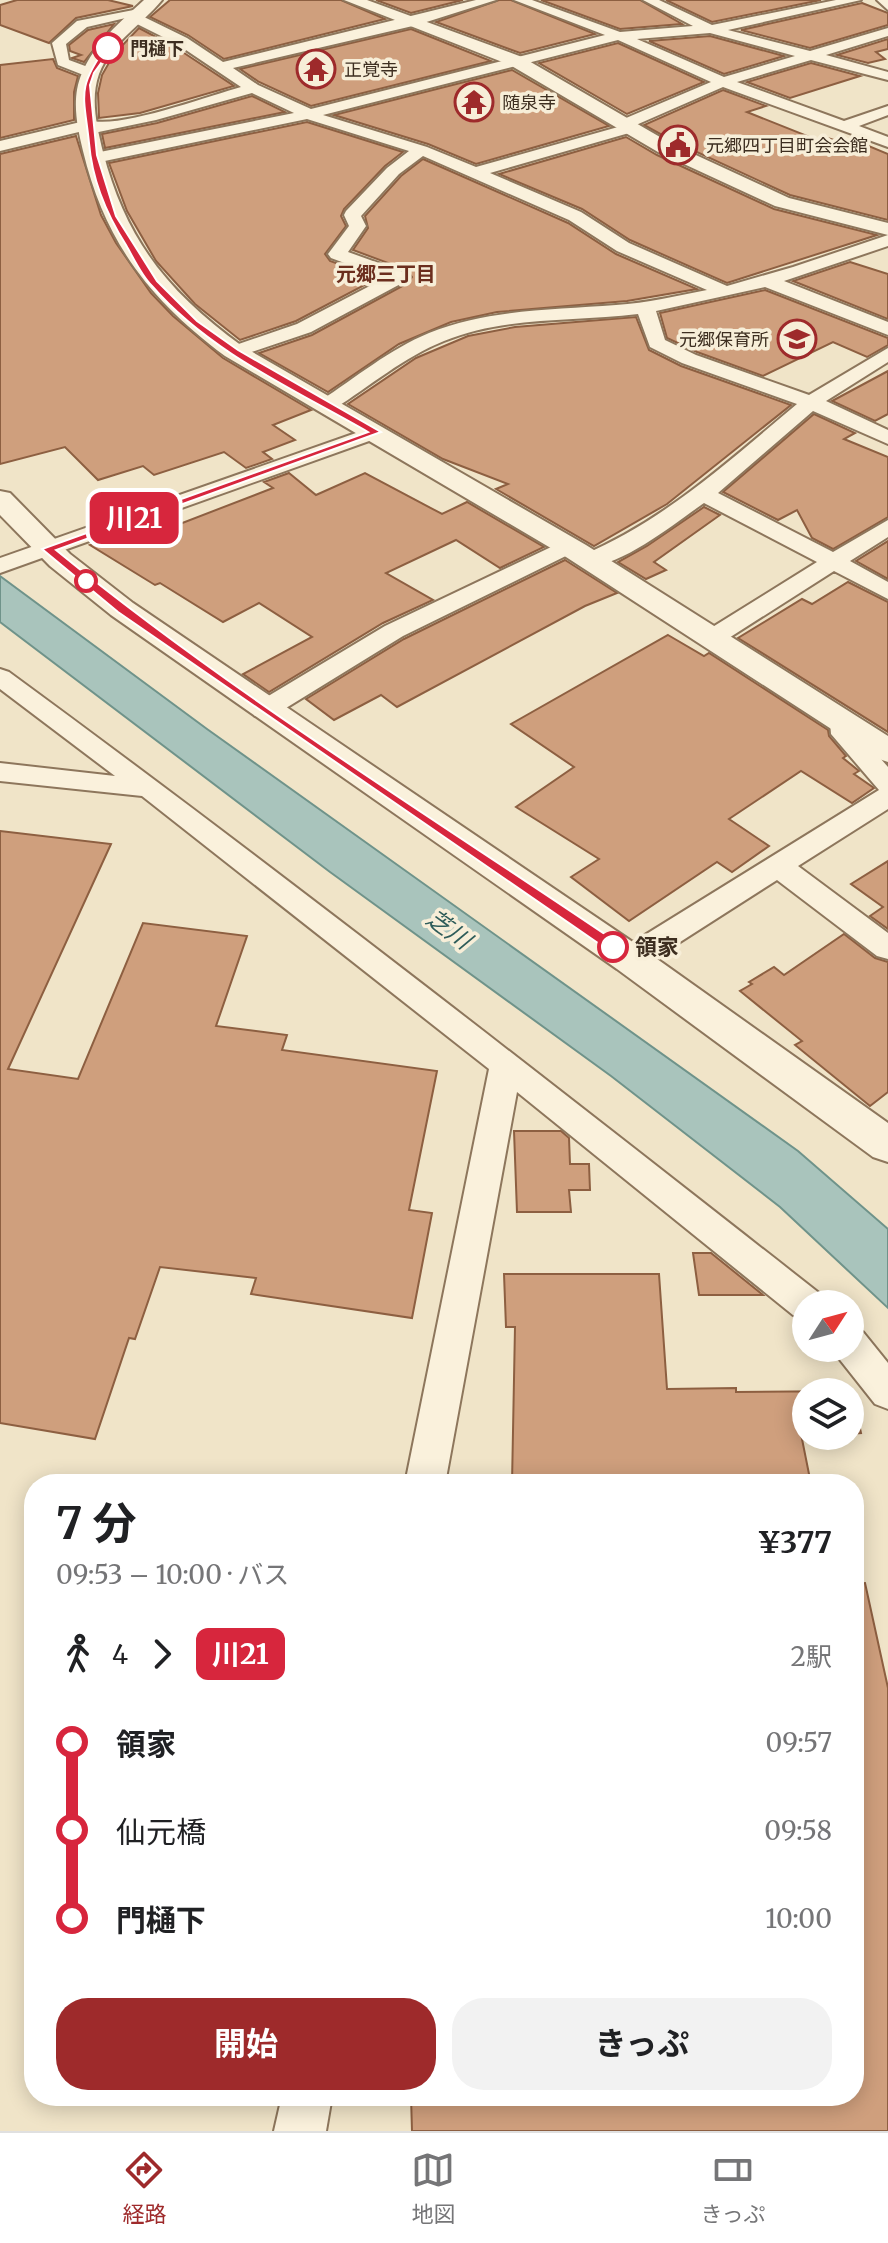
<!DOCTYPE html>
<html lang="ja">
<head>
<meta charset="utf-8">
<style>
	:root { --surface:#fff; --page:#f2f2f2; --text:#202124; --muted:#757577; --line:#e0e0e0; --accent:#9e2a2b }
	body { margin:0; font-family:Merriweather,"Noto Sans JP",serif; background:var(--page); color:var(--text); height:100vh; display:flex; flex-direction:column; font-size:30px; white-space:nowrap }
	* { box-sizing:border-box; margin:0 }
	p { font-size:26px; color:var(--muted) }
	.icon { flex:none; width:44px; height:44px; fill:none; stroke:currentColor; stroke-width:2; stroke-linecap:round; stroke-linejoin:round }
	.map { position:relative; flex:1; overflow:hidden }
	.side { position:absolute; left:24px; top:1474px; width:840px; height:632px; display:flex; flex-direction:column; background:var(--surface); border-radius:32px; box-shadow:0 4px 20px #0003 }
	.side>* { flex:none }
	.badge { padding:0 16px; border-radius:12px; font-size:28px; line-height:52px }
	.needle { width:52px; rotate:54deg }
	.controls { position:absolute; left:792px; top:1290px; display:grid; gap:16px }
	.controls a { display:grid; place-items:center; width:72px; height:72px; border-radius:50%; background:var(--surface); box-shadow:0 4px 20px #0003; font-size:40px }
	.map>.badge { position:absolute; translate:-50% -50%; box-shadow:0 0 0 4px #fff }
	.legs { display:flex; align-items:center; gap:12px; height:88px; padding:0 32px; font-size:26px }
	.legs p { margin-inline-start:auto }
	.head { display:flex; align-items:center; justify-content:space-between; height:136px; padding:0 32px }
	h1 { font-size:44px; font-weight:700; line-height:60px }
	.primary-button { display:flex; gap:16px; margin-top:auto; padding:16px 32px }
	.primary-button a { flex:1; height:92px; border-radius:32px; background:var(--accent); color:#fff; font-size:32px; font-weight:700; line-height:92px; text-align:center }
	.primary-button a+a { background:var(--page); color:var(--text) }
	ul { padding:0 32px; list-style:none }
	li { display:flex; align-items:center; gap:28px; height:88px; font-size:30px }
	li i { display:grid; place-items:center; width:12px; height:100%; margin:0 10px; background:currentColor }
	li i::after { content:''; width:20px; height:20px; margin:-10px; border:6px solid; border-radius:50%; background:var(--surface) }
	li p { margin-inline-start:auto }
	li:first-child i { background:linear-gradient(#0000 50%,currentColor 0) }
	li:last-child i { background:linear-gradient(currentColor 50%,#0000 0) }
	.menu { display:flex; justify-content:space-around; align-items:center; height:112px; border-top:2px solid var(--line); background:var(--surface); font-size:22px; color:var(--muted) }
	.menu a { display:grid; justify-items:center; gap:4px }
	.menu .on { color:var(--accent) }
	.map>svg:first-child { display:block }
	.cemetery { fill:#bfc49a }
	.water { fill:#a9c4bc; stroke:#6f938a; stroke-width:2 }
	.building { fill:#cf9f7d; stroke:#8d5f41; stroke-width:2 }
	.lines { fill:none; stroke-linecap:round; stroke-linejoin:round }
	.minor-casing { stroke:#8d765c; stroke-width:4 }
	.tertiary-casing { stroke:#8d765c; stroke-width:4 }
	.minor { fill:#faf1dc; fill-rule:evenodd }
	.tertiary { fill:#faf1dc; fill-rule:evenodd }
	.line-1 { fill:#d7263d; stroke:#fff; stroke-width:2 }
	.stop-1-dot { fill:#fff; stroke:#d7263d; stroke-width:4 }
	.labels { text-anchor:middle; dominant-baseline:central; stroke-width:7; stroke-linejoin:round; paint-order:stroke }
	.far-stop-label { font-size:18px; font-weight:bold; fill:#3d2e20; stroke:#f7eed8; text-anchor:start }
	.far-poi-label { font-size:18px; fill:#3d2e20; stroke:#f7eed8; text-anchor:start }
	.far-neighbourhood-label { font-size:20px; font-weight:bold; fill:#6b2e1e; stroke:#f7eed8 }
	.stop-label { font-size:22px; font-weight:bold; fill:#3d2e20; stroke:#f7eed8; text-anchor:start }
	.water-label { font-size:24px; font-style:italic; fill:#2f5d5a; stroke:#f7eed8 }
</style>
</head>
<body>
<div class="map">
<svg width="888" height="2131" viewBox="0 0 888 2131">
	<rect width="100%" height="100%" fill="#f0e4c8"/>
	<polygon class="cemetery" points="513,65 571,100 533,109 357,114 336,121 322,116"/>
	<polygon class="water" points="0,576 207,729 798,1151 888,1229 888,1308 780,1207 611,1076 330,872 0,622"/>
	<g class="building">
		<polygon points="17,0 108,0 133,6 76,18 49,43 0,25 0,5"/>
		<polygon points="170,0 341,0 385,19 224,59 188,35 150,17"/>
		<polygon points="376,0 463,0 411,13"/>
		<polygon points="499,0 511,0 595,34 520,53 436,22"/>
		<polygon points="541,0 640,0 682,24 620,29"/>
		<polygon points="666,0 821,0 712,22"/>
		<polygon points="862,3 888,13 888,25 810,48 741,30"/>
		<polygon points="114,24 84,62 72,58 81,55 70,51 69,45 88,30"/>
		<polygon points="139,28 175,47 234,86 140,113 99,118 98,93 102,75 114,54"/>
		<polygon points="411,29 491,61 311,106 259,82 240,69"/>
		<polygon points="710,36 784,56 724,74 649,41"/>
		<polygon points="888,39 888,49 876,52 885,59 868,63 837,55"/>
		<polygon points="618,43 704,82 627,114 539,63"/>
		<polygon points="53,59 57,68 78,76 74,92 74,120 0,138 0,65"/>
		<polygon points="811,63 860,76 790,98 747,82"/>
		<polygon points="512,70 609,126 476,164 428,144 334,115"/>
		<polygon points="723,90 766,106 747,112 817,140 825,137 855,147 864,144 888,154 888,220 790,195 673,141 644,125"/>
		<polygon points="252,96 285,112 105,148 102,134 157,123"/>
		<polygon points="307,122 403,152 385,166 344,209 341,216 346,226 325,254 330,261 378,278 296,321 240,340 195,304 156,261 127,211 109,163"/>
		<polygon points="76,136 101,215 116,243 151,293 173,316 223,358 311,410 273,425 295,440 263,452 272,459 246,468 224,452 154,475 143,466 98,480 65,447 0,464 0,154"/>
		<polygon points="626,137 657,155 774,209 877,235 727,283 630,240 582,209 499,174"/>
		<polygon points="423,159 568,223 616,254 697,289 627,301 497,312 451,322 399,344 328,392 259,353 312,335 408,283 412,277 407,270 353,250 368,228 365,216 401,176"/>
		<polygon points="850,262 888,274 888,319 793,281"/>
		<polygon points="765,290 888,338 888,345 867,357 833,342 763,376 697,352 667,338 660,313"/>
		<polygon points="636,317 649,350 681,366 791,405 667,504 594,546 496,489 508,484 443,459 348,404 416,358 468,336 515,327"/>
		<polygon points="888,371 888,414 875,421 832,401"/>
		<polygon points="814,414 855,433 844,439 888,457 888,517 833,549 812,538 797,510 778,520 723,492"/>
		<polygon points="289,473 316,495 365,473 442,514 467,502 544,547 500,568 456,540 386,573 433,600 383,623 269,692 243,674 312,637 259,603 223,622 160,583 155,585 90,545 137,529 146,537 273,488 264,482"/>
		<polygon points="704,507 720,515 654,562 666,570 646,579 618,562 647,546"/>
		<polygon points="888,541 888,579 856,561"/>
		<polygon points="565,560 617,593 585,606 397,707 381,695 334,720 306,699 404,639"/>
		<polygon points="848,582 888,602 888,732 738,638 802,599 812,604"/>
		<polygon points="668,635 704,656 709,653 828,730 829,736 846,756 843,758 859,771 854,774 874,788 852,803 801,771 729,819 769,846 732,872 717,862 629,921 571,877 599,859 516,807 574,767 511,724"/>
		<polygon points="0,831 111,844 8,1069 78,1079 143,923 247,936 216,1026 287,1035 282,1050 437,1071 409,1210 432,1213 412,1318 251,1294 256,1278 160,1267 135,1339 129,1338 95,1439 0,1423"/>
		<polygon points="888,861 888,929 870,916 883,907 851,884"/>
		<polygon points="844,934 875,958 888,962 888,1092 870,1106 795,1045 802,1041 740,991 752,984 749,982 774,967 784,975"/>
		<polygon points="514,1131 561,1131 569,1138 570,1164 589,1164 590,1190 569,1190 571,1212 517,1212"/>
		<polygon points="693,1253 711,1253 763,1295 699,1295"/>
		<polygon points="504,1274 659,1274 667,1389 736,1388 736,1392 852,1391 861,1433 850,1434 850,1392 806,1392 806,1434 801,1434 811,1484 512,1484 515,1327 506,1327"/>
		<polygon points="865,1583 888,1688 888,2131 412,2131 411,2096 854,2096 854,1584"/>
	</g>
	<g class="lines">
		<defs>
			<g id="minor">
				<path d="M476,0H496L417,25L233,68L258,85L311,109L605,35L514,0H532L620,32L693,26L643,0H659L712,25L836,0H861L728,30L810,51L888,28V36L826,55L888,72V80L811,60L737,82L844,121L888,106V115L859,126L888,137V147L723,87L636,125L639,128L636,131L490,173L581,212L629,243L727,286L793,267L888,235V246L784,281L888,322V335L765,287L656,311L665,340L696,355L809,395L888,348V362L826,401L888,430V444L813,411L718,493L833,552L888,520V537L850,561L888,582V599L834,571L721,643H703L700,638L703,633L817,562L704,503C678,521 614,573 583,565L580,560L583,555C665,520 729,461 797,404L682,363L650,347L638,314C573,322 505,316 444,341C404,357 370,386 334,409H320L317,405L320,401C355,378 390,349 429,333C489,309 553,310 616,305C647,303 677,296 707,290L617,251L569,220L423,156L399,174L361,216L366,226L348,252L406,273L409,277L406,281L311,332L234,358L227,356L224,352L227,348L297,324L385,278L331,258L328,254L349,226L344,215L346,211L387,168L409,151L307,119L95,163L87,158L95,153L294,113L252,93L156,120L89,134L83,131L0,151V141L89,120C117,130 208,96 241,87L177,44L131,21L130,17L87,27L66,44L69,60L96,70V76H86L58,65L52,43L77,21L149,7V13L140,15L187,38L223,62ZM710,33L795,56L724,77L637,39ZM618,40L711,82L619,121L618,127L476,167L427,147L323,115Z"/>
				<polygon points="877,0 888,0 888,10"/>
				<polygon points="376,426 383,428 386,432 383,436 0,573 0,558"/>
				<polygon points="568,539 576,541 579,546 576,551 403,636 273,716 255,716 251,710 255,704 385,626"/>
				<path d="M0,669L9,672C283,873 551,1083 819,1293L824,1304H806V1320L793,1315L517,1092L445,1484H405L489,1069L142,796L0,781V763L115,776L0,689Z"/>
				<polygon points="843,714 852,716 857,732 888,767 888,809 798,866 888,933 888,959 877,956 777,880 641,967 630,970 619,967 615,959 619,951 879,790 831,734 830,722 834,716"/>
				<polygon points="850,1327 863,1332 888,1363 888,1409 875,1404 837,1356 833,1348 850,1348"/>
				<polygon points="282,2096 332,2096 326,2131 274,2131"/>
			</g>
			<g id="tertiary">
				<path d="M144,0H162C142,25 111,42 99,74C90,99 97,127 103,152C126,241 169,293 242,346L586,545L888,736V762L876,758L566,557L225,356C151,301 105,243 83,151C77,126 71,98 82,73C94,44 121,21 144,0Z"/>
				<polygon points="344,0 367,0 522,57 672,144 789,198 888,223 888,235 775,206 658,152 510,65"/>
				<polygon points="0,491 10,493 70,554 133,603 643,949 888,1123 888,1162 873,1157 617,969 111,615 50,566 0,515"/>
			</g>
		</defs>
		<use href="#minor" class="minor-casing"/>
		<use href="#tertiary" class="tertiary-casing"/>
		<use href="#minor" class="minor"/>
		<use href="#tertiary" class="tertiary"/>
	</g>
	<path class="line-1" d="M106,47L112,48L94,73L90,85L97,155L116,216L157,281L197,321L238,350L381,432L56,550C232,694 429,815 618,943V950H608L118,612L42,549L368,432C293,389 209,352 152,286C141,275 134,259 126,245C107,215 92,180 89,143C84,95 76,89 106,47Z"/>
	<defs>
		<symbol id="temple-ring" viewBox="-11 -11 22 22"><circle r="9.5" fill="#f7eed8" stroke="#9e2a2b" stroke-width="1.5"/><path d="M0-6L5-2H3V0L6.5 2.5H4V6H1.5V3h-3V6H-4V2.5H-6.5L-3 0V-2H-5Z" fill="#9e2a2b"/></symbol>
		<symbol id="civic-ring" viewBox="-11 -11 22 22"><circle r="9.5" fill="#f7eed8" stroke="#9e2a2b" stroke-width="1.5"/><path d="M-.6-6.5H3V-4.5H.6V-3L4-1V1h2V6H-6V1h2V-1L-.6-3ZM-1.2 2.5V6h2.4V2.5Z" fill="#9e2a2b"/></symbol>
		<symbol id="school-ring" viewBox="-11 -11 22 22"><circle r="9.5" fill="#f7eed8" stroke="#9e2a2b" stroke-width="1.5"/><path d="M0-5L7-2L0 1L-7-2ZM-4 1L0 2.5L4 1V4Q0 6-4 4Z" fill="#9e2a2b"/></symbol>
	</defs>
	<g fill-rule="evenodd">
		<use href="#temple-ring" x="294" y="47" width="44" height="44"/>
		<use href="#temple-ring" x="452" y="80" width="44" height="44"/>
		<use href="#civic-ring" x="656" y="123" width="44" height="44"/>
		<use href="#school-ring" x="775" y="317" width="44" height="44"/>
	</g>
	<g class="stop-1-dot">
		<circle cx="108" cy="48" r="14"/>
		<circle cx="86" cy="581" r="10"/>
		<circle cx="613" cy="947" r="14"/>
	</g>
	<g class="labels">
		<g class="far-stop-label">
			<text x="130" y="48">門樋下</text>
		</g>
		<g class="far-poi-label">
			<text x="344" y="69">正覚寺</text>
			<text x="502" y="102">随泉寺</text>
			<text x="706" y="145">元郷四丁目町会会館</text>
			<text x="769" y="339" text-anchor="end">元郷保育所</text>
		</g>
		<g class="far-neighbourhood-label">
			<text x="386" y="273">元郷三丁目</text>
		</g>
		<g class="stop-label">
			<text x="635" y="947">領家</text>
		</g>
		<g class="water-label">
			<text transform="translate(449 929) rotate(36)">芝川</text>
		</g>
	</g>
</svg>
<div class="controls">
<a><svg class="needle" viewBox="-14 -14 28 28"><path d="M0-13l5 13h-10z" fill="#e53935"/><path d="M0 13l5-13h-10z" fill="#757577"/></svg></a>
<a><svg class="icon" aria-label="layers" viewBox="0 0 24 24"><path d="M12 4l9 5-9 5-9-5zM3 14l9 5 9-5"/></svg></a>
</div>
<b class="badge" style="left:134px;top:518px;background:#d7263d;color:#fff">川21</b>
<section class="side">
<div class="head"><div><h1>7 分</h1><p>09:53 – 10:00 · バス</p></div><b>¥377</b></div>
<div class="legs"><svg class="icon" aria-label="walk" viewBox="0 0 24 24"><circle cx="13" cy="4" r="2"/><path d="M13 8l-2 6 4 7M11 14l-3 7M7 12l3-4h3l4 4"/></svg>4<svg class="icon" aria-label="forward" viewBox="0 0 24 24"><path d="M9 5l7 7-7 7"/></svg><b class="badge" style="background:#d7263d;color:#fff">川21</b><p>2駅</p></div>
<ul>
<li><i style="color:#d7263d"></i><b>領家</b><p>09:57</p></li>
<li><i style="color:#d7263d"></i><span>仙元橋</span><p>09:58</p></li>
<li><i style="color:#d7263d"></i><b>門樋下</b><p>10:00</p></li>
</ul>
<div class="primary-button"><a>開始</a><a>きっぷ</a></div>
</section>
</div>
<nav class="menu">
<a class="on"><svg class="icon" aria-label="directions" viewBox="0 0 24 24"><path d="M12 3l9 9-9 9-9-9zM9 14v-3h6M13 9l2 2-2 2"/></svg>経路</a>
<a><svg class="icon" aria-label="map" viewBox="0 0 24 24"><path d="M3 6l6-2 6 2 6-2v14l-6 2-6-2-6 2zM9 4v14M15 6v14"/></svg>地図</a>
<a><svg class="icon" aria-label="tickets" viewBox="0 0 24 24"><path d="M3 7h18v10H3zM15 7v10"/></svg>きっぷ</a>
</nav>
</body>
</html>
